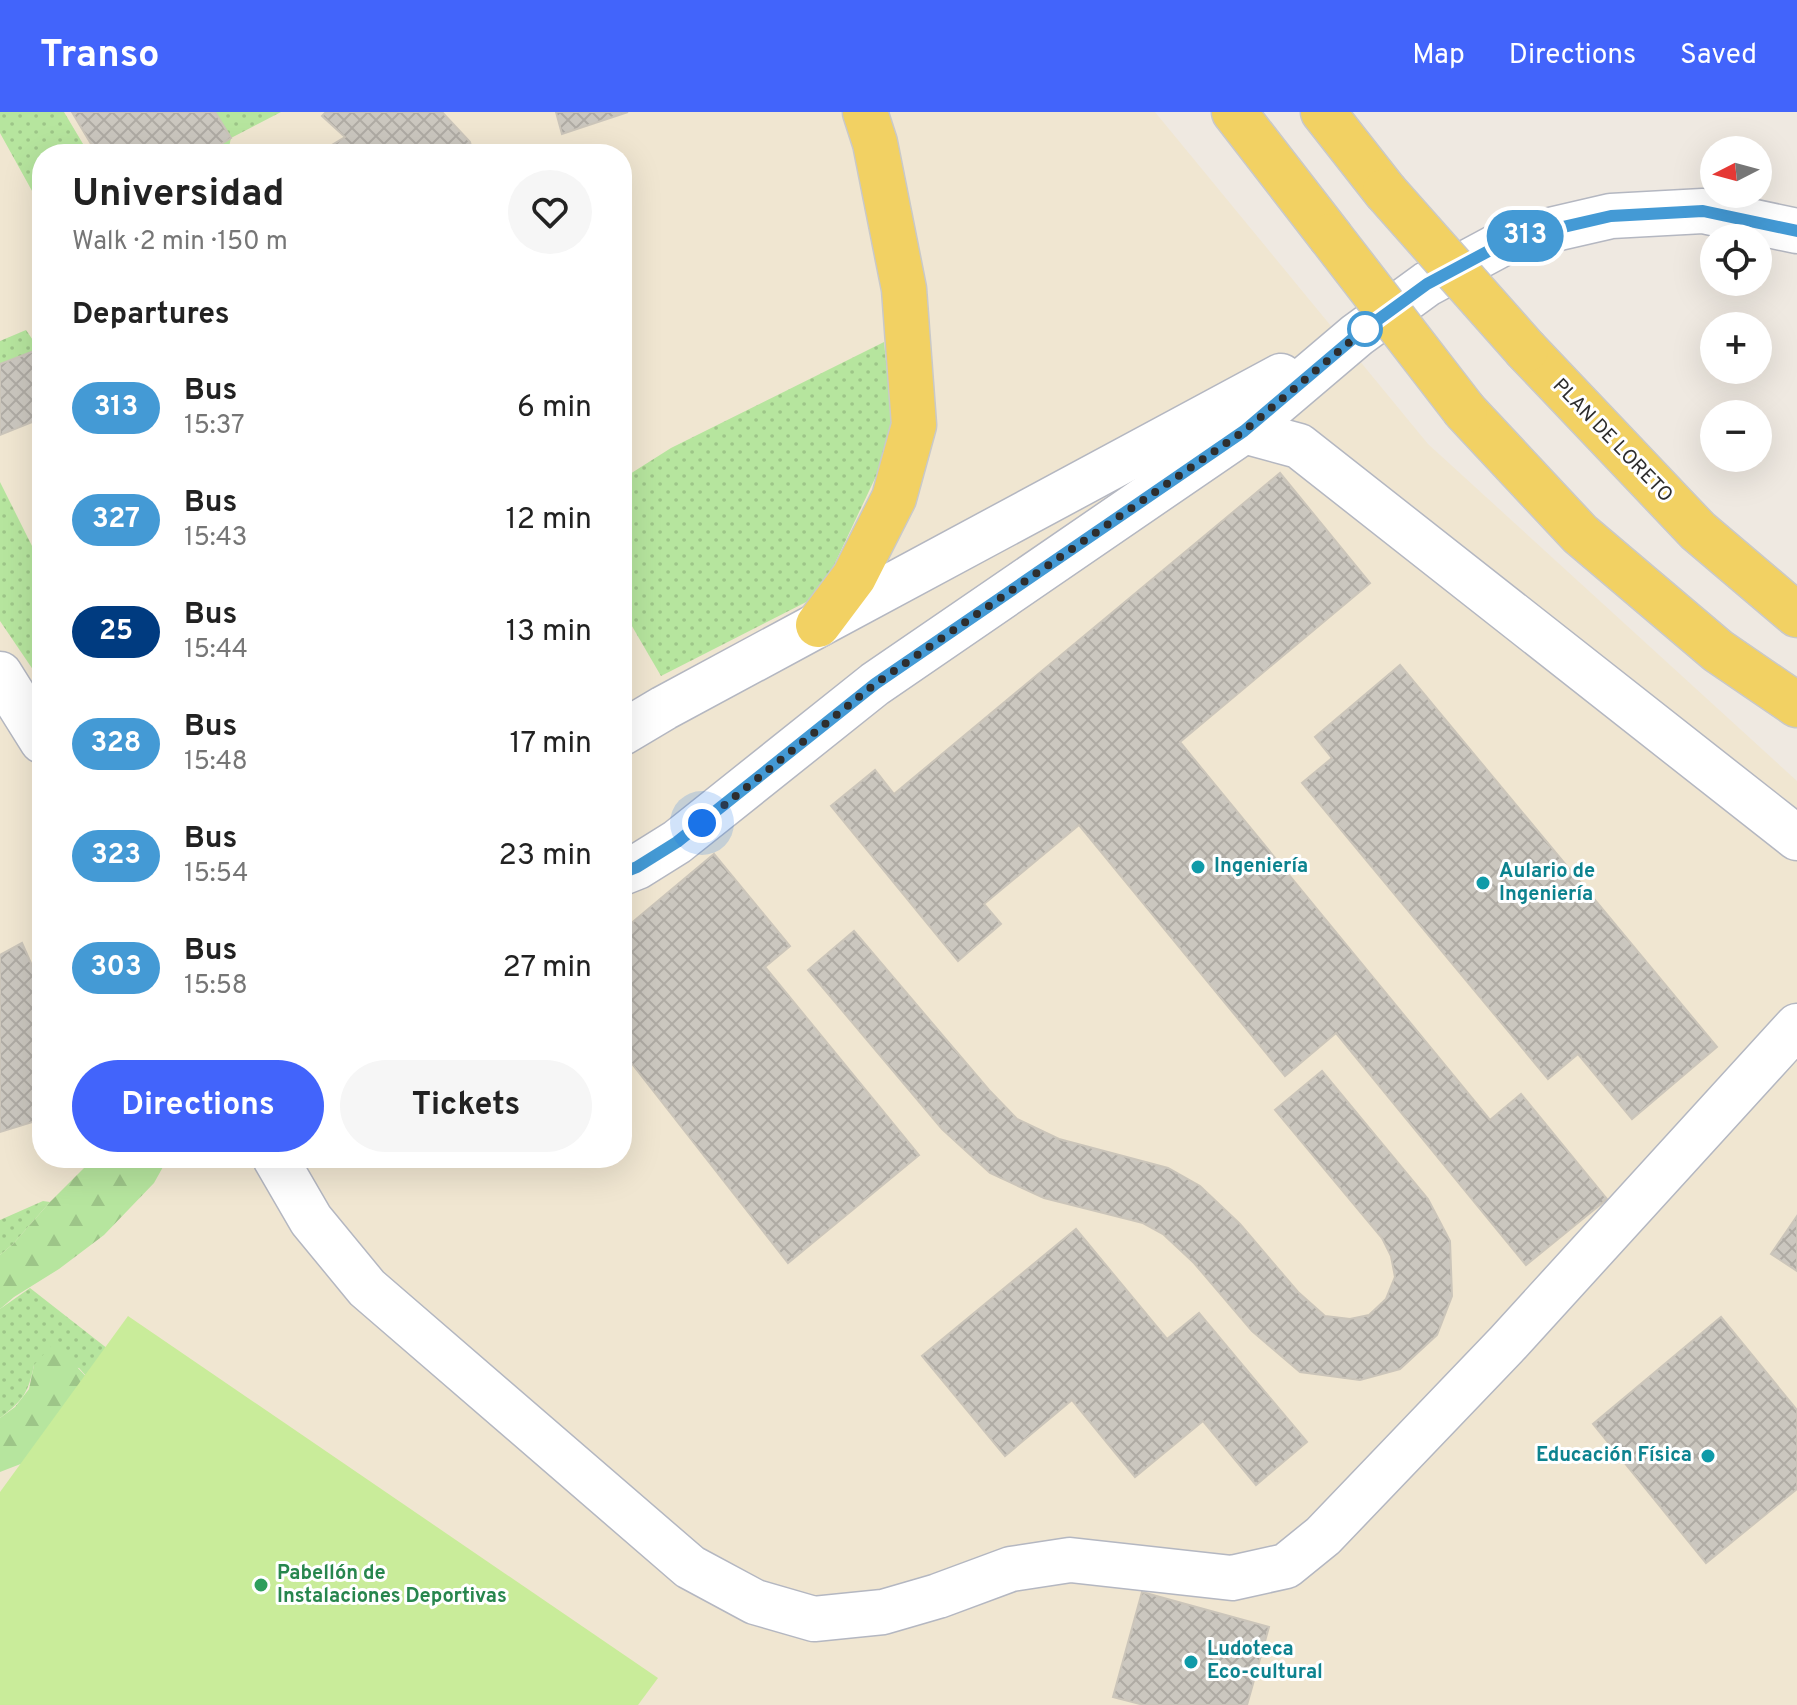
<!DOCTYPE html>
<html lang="en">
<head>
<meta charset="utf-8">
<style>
	:root { --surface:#fff; --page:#f6f6f6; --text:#222; --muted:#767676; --accent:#4264fb }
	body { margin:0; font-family:Overpass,sans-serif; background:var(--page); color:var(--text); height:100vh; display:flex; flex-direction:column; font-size:30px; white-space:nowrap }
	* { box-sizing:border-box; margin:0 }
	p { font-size:26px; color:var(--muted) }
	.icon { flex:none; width:44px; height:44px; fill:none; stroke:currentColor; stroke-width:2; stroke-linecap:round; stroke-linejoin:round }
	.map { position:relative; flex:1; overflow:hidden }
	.details { position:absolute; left:32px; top:32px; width:600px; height:1024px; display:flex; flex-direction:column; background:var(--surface); border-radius:32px; box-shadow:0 8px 32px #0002 }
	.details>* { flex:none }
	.badge { padding:0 16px; border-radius:26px; font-size:28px; line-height:52px }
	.needle { width:52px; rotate:264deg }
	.fabs { position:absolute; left:1700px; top:24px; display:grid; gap:16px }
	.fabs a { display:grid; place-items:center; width:72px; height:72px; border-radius:50%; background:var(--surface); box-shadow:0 8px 32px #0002; font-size:40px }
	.you { position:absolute; width:40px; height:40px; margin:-20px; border:6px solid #fff; border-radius:50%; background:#1a73e8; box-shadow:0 0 0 12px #1a73e833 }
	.map>.badge { position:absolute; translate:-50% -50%; box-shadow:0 0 0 4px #fff }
	h2 { padding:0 40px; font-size:30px; line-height:72px }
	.round { display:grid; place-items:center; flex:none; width:84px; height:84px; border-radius:42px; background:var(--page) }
	.head { display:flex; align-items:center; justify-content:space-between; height:136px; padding:0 40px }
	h1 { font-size:38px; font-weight:700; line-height:60px }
	.action { display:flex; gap:16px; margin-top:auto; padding:16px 40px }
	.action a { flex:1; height:92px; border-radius:48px; background:var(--accent); color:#fff; font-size:32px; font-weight:700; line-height:92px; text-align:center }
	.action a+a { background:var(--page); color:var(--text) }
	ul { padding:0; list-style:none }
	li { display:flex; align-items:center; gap:24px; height:112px; padding:0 40px }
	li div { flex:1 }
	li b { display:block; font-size:30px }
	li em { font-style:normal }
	li .badge { min-width:88px; font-weight:700; text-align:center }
	header { display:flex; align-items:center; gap:48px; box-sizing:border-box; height:112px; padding:0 40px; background:var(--accent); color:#fff }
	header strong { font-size:38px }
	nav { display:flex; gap:44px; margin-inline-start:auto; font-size:28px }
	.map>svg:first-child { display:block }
	.education { fill:#f0e6d1; fill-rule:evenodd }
	.grass { fill:url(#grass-dots) }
	.forest { fill:url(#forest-firs) }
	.pitch { fill:#c9ec9a }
	.building { fill:url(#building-cross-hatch); stroke:#cbc5ba; stroke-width:2 }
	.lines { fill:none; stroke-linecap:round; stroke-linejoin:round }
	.minor-casing { stroke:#b4b7c1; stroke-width:47 }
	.major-casing { stroke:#c9c9c9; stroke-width:47 }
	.minor { stroke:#fff; stroke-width:44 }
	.major { stroke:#f2d163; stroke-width:44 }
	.major-bridge-casing { stroke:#c9c9c9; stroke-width:47; stroke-linecap:butt }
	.major-bridge { stroke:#f2d163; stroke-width:44 }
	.line-casing { stroke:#fff; stroke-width:18 }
	.line { stroke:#449ad5; stroke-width:12 }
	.walk { stroke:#2e2e2e; stroke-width:8; stroke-dasharray:0 14.4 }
	.stop-dot { fill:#fff; stroke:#449ad5; stroke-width:4 }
	.culture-dot { fill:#0f9aa8; stroke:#fff; stroke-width:3 }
	.leisure-dot { fill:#2e9e5b; stroke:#fff; stroke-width:3 }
	.labels { text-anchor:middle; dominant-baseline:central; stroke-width:6; stroke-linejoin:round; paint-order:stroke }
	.street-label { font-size:20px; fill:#2e2e2e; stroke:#fff }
	.culture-label { font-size:20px; font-weight:bold; fill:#0d838f; stroke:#fff; text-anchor:start }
	.leisure-label { font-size:20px; font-weight:bold; fill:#27864d; stroke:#fff; text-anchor:start }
</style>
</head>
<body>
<header>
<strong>Transo</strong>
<nav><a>Map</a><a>Directions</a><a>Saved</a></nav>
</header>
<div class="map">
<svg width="1797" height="1593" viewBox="0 0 1797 1593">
	<defs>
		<pattern id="grass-dots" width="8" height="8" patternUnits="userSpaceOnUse" patternTransform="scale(2)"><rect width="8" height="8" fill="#b6e59e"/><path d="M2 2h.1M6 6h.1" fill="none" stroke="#9dc588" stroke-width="1.8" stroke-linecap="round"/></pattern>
		<pattern id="forest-firs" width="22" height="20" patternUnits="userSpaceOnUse" patternTransform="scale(2)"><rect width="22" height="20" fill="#b6e59e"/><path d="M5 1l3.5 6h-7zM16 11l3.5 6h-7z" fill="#9dc588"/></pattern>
		<pattern id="building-cross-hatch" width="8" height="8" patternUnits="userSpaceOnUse" patternTransform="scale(2)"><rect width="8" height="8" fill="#cbc7bf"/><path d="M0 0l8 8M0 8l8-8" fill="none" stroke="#afaba4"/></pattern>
	</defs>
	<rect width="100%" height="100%" fill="#efe9e1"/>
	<path class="education" d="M0,0H1155L1428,332L1797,669V1593H0ZM42,42H622V1046H42Z"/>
	<g class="grass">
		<polygon points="0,0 64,0 89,42 42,42 42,97 0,21"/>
		<polygon points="215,0 281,0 231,26 229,35 235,42 207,42 231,26"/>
		<polygon points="26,218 39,237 0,252 0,229"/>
		<polygon points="884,230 894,326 820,483 661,564 622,497 622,367 671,336"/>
		<polygon points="0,370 42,454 42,571 0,509"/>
		<polygon points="43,1089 50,1090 13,1132 0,1143 0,1108"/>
		<path d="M30,1176L122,1248L96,1275L79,1256L34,1253C28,1282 23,1288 0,1306V1197Z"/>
	</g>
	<g class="forest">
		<polygon points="94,1046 168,1046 154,1071 104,1123 59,1157 14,1185 0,1197 0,1143 13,1132 50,1090"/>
		<polygon points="54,1231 96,1275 49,1341 0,1360 0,1306 15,1295 29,1277 34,1253"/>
	</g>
	<polygon class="pitch" points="128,1204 658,1566 638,1593 0,1593 0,1380"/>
	<g class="building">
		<polygon points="72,0 215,0 231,26 205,42 97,42"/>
		<polygon points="326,0 442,0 470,30 473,42 317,42 345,25 322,4"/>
		<polygon points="556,0 628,0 562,22"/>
		<polygon points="42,236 42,306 0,323 0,252"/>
		<polygon points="1280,361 1370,471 1180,630 1490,1008 1521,982 1607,1087 1526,1153 1336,921 1285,964 1079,713 984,792 1001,812 958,849 831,694 875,658 894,682"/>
		<polygon points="1400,553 1717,935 1632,1007 1578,942 1548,967 1302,671 1332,646 1315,625"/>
		<polygon points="714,742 790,834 765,855 919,1043 788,1151 622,939 622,819"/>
		<polygon points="854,819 989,978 1017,1007 1059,1027 1168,1056 1200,1074 1240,1112 1298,1180 1325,1204 1350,1207 1369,1203 1386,1187 1395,1165 1391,1144 1382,1126 1275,998 1322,959 1428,1087 1450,1129 1452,1184 1437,1223 1400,1257 1360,1268 1300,1260 1252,1219 1194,1151 1163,1122 1143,1111 1044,1086 990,1061 942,1017 808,858"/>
		<polygon points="22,831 42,876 42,1007 0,1020 0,843"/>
		<polygon points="1797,1104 1797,1159 1771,1142"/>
		<polygon points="1076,1117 1167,1227 1199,1201 1307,1330 1256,1373 1203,1309 1135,1365 1072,1288 1005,1344 922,1244"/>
		<polygon points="1721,1205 1797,1298 1797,1377 1706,1451 1593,1312"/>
		<polygon points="1142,1480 1269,1515 1247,1593 1144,1593 1113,1585"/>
	</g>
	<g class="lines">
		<defs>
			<g id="minor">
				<polyline points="1244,319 1299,334 1797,726"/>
				<polyline points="0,562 42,629"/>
				<polyline points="622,621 664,596 818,513 1281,264"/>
				<polyline points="622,761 637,755 677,730 875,572 1244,319 1357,223 1427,172 1511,127 1611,104 1703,99 1797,119"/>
				<polyline points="275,1046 311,1108 367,1176 690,1455 755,1490 814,1507 883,1500 938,1484 1011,1457 1070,1448 1232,1466 1286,1454 1323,1424 1506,1233 1797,914"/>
			</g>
			<g id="major">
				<polyline points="1234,0 1330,124"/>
				<polyline points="1323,0 1385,79"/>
				<polyline points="1526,238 1698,419 1797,503"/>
				<polyline points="1465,299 1580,422 1718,539 1797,593"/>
				<polyline points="818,513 854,465 894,386 914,313 904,177 875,31 865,0"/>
			</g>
		</defs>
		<use href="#minor" class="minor-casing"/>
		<use href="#major" class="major-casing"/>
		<use href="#minor" class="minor"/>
		<use href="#major" class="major"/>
		<defs>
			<g id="major-bridge">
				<polyline points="1385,79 1526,238"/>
				<polyline points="1330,124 1465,299"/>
			</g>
		</defs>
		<use href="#major-bridge" class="major-bridge-casing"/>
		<use href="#major-bridge" class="major-bridge"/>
	</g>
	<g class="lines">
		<defs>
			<polyline id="line" points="622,761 637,755 677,730 875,572 1244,319 1357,223 1427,172 1511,127 1611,104 1703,99 1797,119"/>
		</defs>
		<use href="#line" class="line-casing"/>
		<use href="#line" class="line"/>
		<polyline class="walk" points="702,711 875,572 1244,319 1365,217"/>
	</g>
	<circle class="stop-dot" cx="1365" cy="217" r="16"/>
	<g class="culture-dot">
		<circle cx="1198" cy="755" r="8"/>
		<circle cx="1483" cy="771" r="8"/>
		<circle cx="1708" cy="1344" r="8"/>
		<circle cx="1191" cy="1550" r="8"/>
	</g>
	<circle class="leisure-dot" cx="261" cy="1473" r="8"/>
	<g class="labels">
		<g class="street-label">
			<text transform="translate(1612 329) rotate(46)">PLAN DE LORETO</text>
		</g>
		<g class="culture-label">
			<text x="1214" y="755">Ingeniería</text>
			<text x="1499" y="760">Aulario de<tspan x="1499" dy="23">Ingeniería</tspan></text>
			<text x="1692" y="1344" text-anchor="end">Educación Física</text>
			<text x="1207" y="1538">Ludoteca<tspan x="1207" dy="23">Eco-cultural</tspan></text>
		</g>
		<g class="leisure-label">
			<text x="277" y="1462">Pabellón de<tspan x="277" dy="23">Instalaciones Deportivas</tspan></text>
		</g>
	</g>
</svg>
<div class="fabs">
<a><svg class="needle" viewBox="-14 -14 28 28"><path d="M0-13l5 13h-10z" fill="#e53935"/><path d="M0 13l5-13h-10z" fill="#767676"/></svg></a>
<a><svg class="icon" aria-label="locate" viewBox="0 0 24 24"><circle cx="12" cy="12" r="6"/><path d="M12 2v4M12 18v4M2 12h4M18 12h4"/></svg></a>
<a>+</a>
<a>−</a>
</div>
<div class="you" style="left:702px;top:711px"></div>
<b class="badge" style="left:1525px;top:124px;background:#449ad5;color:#fff">313</b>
<section class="details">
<div class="head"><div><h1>Universidad</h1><p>Walk · 2 min · 150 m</p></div><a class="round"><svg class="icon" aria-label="heart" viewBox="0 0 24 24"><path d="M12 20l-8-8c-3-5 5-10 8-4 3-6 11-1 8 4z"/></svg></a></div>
<h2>Departures</h2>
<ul>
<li><span class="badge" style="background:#449ad5;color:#fff">313</span><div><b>Bus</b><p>15:37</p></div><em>6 min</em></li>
<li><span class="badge" style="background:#449ad5;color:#fff">327</span><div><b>Bus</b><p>15:43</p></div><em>12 min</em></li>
<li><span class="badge" style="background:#003b80;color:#fff">25</span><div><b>Bus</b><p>15:44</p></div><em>13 min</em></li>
<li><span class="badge" style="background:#449ad5;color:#fff">328</span><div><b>Bus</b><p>15:48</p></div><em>17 min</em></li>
<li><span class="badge" style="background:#449ad5;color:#fff">323</span><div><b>Bus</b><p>15:54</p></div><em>23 min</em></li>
<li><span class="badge" style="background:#449ad5;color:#fff">303</span><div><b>Bus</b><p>15:58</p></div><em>27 min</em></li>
</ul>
<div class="action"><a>Directions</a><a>Tickets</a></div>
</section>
</div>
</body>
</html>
